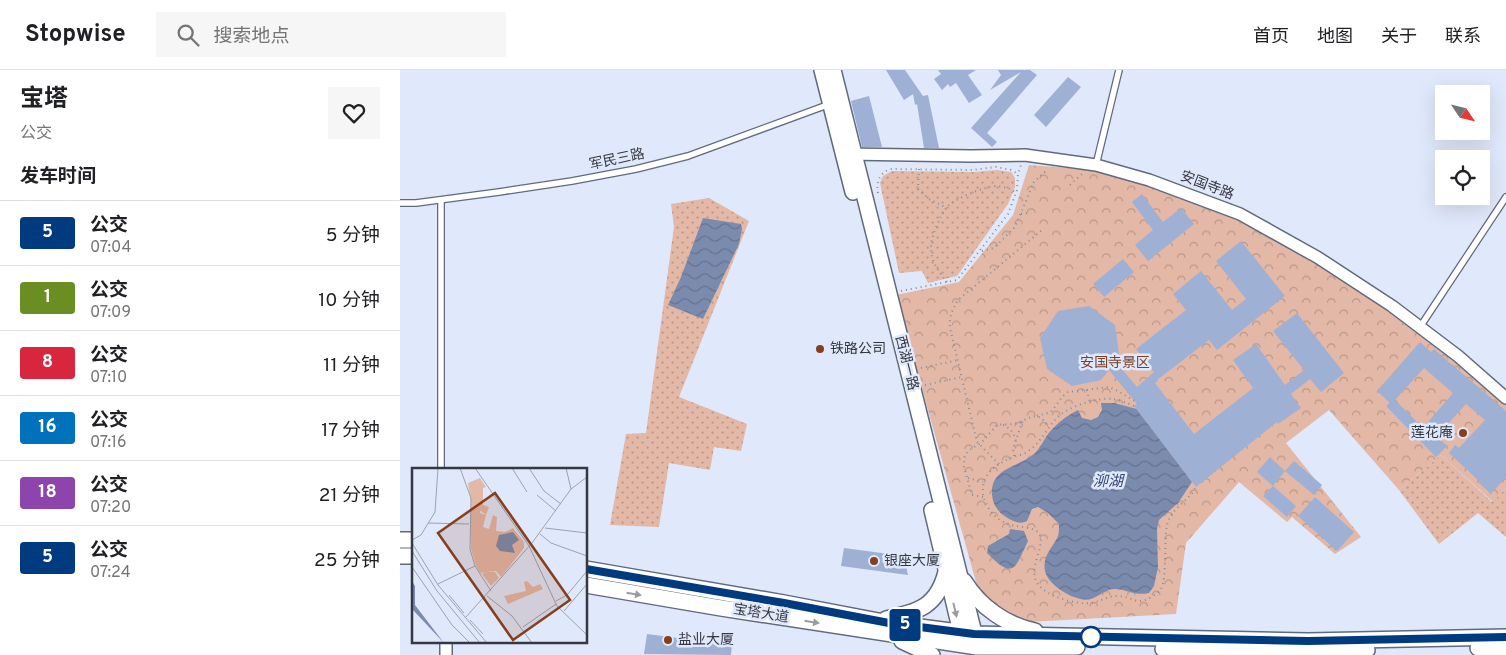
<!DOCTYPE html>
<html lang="zh">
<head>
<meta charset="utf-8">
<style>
	:root { --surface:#fff; --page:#f6f6f6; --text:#202124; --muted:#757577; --line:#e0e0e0 }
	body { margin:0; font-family:Overpass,"Noto Sans SC",sans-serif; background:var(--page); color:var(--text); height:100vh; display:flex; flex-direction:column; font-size:19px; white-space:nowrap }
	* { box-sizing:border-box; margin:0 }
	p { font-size:16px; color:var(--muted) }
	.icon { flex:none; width:28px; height:28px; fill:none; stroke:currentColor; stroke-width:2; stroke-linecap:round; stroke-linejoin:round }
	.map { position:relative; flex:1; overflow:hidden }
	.sheet { display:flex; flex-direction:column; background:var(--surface); width:400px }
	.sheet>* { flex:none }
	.badge { padding:0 10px; border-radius:4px; font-size:18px; line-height:32px }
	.needle { width:32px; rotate:125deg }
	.tools { position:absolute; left:1035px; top:15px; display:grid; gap:10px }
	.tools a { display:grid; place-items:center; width:55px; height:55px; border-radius:0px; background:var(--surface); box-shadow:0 5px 20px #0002; font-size:25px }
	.map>.badge { position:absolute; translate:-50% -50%; box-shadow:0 0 0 2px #fff }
	h2 { padding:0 20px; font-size:19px; line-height:45px }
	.round { display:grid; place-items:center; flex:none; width:52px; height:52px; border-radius:0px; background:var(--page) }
	.head { display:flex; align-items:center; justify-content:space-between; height:85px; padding:0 20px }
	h1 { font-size:24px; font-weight:700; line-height:38px }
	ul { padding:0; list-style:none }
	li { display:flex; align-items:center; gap:15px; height:65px; padding:0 20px; border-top:1px solid var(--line) }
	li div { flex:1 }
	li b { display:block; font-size:19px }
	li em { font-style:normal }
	li .badge { min-width:55px; font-weight:700; text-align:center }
	header { display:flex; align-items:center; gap:30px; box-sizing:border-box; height:70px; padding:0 25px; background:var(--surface); border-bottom:1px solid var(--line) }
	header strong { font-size:24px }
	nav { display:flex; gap:28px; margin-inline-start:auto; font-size:18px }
	.search { width:350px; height:45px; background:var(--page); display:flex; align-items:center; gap:12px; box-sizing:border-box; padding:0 18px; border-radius:0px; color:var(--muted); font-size:19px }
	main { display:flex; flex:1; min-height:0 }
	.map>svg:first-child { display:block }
	.grass { fill:url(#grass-dots) }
	.park { fill:url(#park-crowns) }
	.water { fill:url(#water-waves) }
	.building { fill:#9fb0d5; fill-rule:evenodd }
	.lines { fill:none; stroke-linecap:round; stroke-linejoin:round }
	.lane-casing { stroke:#60697d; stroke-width:8 }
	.street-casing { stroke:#60697d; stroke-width:14 }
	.secondary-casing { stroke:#60697d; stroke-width:18 }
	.path { stroke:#878d9b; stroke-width:2; stroke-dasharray:1 4; stroke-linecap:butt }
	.lane { stroke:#fff; stroke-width:5.5 }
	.street { stroke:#fff; stroke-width:11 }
	.secondary { stroke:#fff; stroke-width:15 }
	.oneway { fill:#9a9ca0 }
	.line-casing { stroke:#fff; stroke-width:11 }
	.line { stroke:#003b80; stroke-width:8 }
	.poi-dot { fill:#863f1d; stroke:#e0e8fb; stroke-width:2 }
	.stop-dot { fill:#fff; stroke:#003b80; stroke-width:2.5 }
	.labels { text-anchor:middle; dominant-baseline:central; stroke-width:5; stroke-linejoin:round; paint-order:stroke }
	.street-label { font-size:14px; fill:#343841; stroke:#e0e8fb }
	.poi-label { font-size:14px; fill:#343841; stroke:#e0e8fb; text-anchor:start }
	.park-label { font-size:14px; fill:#7a4129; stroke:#e0e8fb }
	.water-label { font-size:15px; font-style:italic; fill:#334678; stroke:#e0e8fb }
	.inset-road { fill:none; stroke:#9ba2b1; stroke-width:1 }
	.view { fill:#863f1d; fill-opacity:0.15; stroke:#863f1d; stroke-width:2.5 }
	.inset-edge { fill:none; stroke:#343841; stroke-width:2.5 }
</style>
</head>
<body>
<header>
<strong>Stopwise</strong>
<div class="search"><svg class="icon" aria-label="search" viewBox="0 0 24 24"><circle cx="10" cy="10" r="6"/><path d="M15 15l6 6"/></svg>搜索地点</div>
<nav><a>首页</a><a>地图</a><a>关于</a><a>联系</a></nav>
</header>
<main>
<section class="sheet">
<div class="head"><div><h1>宝塔</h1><p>公交</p></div><a class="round"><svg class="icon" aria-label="heart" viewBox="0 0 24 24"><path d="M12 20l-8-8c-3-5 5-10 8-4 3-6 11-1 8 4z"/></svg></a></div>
<h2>发车时间</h2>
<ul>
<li><span class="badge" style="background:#003b80;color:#fff">5</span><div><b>公交</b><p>07:04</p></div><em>5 分钟</em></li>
<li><span class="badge" style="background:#6b8e23;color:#fff">1</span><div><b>公交</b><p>07:09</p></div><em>10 分钟</em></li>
<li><span class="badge" style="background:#d7263d;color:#fff">8</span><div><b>公交</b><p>07:10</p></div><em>11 分钟</em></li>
<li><span class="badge" style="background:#0072bc;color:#fff">16</span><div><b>公交</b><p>07:16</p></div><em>17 分钟</em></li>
<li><span class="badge" style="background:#8e44ad;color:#fff">18</span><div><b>公交</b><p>07:20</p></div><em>21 分钟</em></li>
<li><span class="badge" style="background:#003b80;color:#fff">5</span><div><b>公交</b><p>07:24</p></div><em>25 分钟</em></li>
</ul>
</section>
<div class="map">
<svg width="1106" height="585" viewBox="0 0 1106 585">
	<defs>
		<pattern id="grass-dots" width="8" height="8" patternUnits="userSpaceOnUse" patternTransform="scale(1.25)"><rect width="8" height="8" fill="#e3b8a6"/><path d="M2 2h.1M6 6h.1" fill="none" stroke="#b99789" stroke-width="1.8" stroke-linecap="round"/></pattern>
		<pattern id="park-crowns" width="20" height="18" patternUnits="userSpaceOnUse" patternTransform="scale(1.25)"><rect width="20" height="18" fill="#e3b8a6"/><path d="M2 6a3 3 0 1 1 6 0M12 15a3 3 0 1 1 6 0" fill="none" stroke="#b99789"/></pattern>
		<pattern id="water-waves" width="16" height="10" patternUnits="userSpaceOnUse" patternTransform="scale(1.25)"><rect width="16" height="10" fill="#7b8bae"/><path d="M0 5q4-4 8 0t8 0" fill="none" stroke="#66738f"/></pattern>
	</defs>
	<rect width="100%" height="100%" fill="#e0e8fb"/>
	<g class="grass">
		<polygon points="597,100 611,102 615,108 615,117 608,134 557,206 528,213 522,201 499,203 480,113 483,106 492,101 573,102"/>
		<polygon points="309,128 349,151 279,327 347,354 341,381 314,377 310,400 269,393 259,457 210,455 226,364 246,363 274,157 271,134"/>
		<polygon points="1041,385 1092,432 1106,418 1106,467 1078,443 1039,474 999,420"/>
	</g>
	<polygon class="park" points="629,95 695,100 750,114 840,149 916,191 989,238 1057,291 1106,334 1106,418 1093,432 1041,385 999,420 929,340 886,373 961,467 935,484 892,447 887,452 839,412 786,473 776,544 628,552 598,541 579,523 496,225 559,212 613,145"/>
	<g class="water">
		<polygon points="303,148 341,154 342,159 339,174 303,249 268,235 281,207"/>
		<path d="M701,333H714L737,339L792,412L778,433L759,450L757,459L758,497L754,516L749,523C736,526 728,520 716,519C706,518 700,526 691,529C677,533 648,516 645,501C642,485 653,478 658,466C659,463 659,458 659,454L648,443L638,437L632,439L627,451C620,455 612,451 606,447C598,442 593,435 592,425C590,397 619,398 635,383C640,378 644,370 648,364C658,352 665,347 678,340L682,348L691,350L698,347L702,340Z"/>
		<path d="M610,459L624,461L628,471C615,498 614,511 587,483L588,476L609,464Z"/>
	</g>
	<g class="building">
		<polygon points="486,0 505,0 523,26 528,25 539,78 524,78 517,34 515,35 513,24 504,30"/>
		<polygon points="538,0 576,0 568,5 582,25 569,33 556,13 550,17 548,14 542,20 534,9 541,4"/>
		<polygon points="598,0 630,0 637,5 587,63 597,72 592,77 571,58 621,2 590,20 601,5"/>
		<polygon points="668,7 681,17 646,57 634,45"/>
		<polygon points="469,26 482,77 462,77 451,31"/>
		<polygon points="742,124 763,152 781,138 794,154 748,191 735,175 753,160 732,132"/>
		<polygon points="841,171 885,226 817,280 809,270 757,310 758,311 755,313 794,364 853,318 833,290 856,274 885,315 904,300 873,261 897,243 944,303 921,322 910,309 891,324 901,338 878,354 877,352 796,417 734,336 737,334 709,300 701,310 672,316 647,299 640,268 658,241 689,236 715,255 721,298 737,317 754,302 736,279 786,240 773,224 801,201 832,240 846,229 816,191"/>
		<polygon points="723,189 734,202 704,227 693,214"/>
		<path d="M1020,272L1031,282L1034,279L1106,341V407L1091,424L1078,412L1079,411L1049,383L1055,375L1059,378L1085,350L1066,334L1037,366L1047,376L1036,387L986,336L990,333L977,321ZM1024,298L1053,323L1023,358L995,330Z"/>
		<polygon points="870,387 885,401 873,416 857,402"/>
		<polygon points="894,391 922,415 914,425 885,401"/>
		<polygon points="873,416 896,436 887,447 863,426"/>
		<polygon points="915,427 954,462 937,481 898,446"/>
		<polygon points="444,478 504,486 508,505 441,496"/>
		<polygon points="247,564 332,575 331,585 244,584"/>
	</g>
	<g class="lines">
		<defs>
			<g id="lane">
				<polyline points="696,95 719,0"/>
				<polyline points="41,130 41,399"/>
				<polyline points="0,133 16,133 99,122 172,111 236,99 288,86 430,34"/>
				<polyline points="1020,257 1106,127"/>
			</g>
			<g id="street">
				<polyline points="447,84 571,86 625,85 696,95 749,110 840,144 917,187 992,236 1058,286 1106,328"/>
				<polyline points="46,585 46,571"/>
			</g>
			<g id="secondary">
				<polyline points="422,0 453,122"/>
				<polyline points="433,0 576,571"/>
				<polyline points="532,440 563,571"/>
				<polyline points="0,470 14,470"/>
				<polyline points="0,486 14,486"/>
				<polyline points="186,499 384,533 489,553 574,564 908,571 1106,567"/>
				<path d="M564,511C580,537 606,555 635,561"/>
				<polyline points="186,515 321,538 577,577 677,577"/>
				<path d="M486,549C519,541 537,537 546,502"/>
				<polyline points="502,571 532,585"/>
				<polyline points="1078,578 1106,578"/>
				<polyline points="763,579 877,583 967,580"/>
			</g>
		</defs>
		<use href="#lane" class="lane-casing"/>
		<use href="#street" class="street-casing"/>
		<use href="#secondary" class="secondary-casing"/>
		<g class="path">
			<polyline points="519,99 518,119 529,129 547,138"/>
			<polyline points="670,115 683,103"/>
			<path d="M478,123C476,112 479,104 490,99L572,100L596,97L611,100L618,104"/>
			<polyline points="621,144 628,143"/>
			<polyline points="582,181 594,178 615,157 634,112 648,99"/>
			<path d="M547,212C539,202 531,192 531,178C530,169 541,143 548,136C556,128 586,116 597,116C604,117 610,118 615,122"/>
			<polyline points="501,221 557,210 608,144 617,120 618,104 621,95"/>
			<polyline points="521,298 558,290"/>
			<polyline points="525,315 562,307"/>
			<polyline points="687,320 690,333"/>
			<path d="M734,336C727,333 720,330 713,329C698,327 666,337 657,348C646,359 641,373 627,382C623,385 618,385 613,387C596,394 581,404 583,424C583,428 585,431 587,435C591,444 599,451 609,454C617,458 636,456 640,465C645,477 628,497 637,513C646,527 677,535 692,533C701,531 708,526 717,526C733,526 737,537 753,526C756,524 759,522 761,519C767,509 764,470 767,455C770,439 789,431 796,417"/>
			<polyline points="637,346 651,342 663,326 668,322 702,318 709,317 718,321 738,333"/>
			<path d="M603,355C611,358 614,364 616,372"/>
			<polyline points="614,386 613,379 623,350"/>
			<path d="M599,394L577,372L550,258C549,247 552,240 558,230L642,160"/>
			<polyline points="568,408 583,412"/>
			<path d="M583,427L572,425L564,397V388L568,381L574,377L581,373L597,355C602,354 608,355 613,354C632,350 634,337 649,357"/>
		</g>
		<use href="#lane" class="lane"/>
		<use href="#street" class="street"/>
		<use href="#secondary" class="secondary"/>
	</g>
	<defs><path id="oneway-solid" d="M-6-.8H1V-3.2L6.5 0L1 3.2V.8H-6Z" transform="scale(1.25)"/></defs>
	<g class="oneway">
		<use href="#oneway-solid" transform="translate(234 524) rotate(9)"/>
		<use href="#oneway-solid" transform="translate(555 540) rotate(77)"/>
		<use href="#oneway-solid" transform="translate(412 552) rotate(9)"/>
	</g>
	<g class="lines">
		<defs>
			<polyline id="line" points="186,499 384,533 489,553 574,564 908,571 1106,567"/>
		</defs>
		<use href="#line" class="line-casing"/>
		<use href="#line" class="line"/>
	</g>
	<g class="poi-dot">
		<circle cx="420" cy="279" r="5"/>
		<circle cx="1063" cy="363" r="5"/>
		<circle cx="474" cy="491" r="5"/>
		<circle cx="268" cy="570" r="5"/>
	</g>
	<circle class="stop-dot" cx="691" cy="567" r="10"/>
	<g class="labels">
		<g class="street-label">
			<text transform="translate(217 90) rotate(-12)">军民三路</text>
			<text transform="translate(807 116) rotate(21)">安国寺路</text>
			<text transform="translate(506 293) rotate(76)">西湖一路</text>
			<text transform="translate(361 544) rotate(9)">宝塔大道</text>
		</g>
		<g class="poi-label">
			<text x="430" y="279">铁路公司</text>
			<text x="1053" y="363" text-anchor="end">莲花庵</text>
			<text x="484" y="491">银座大厦</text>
			<text x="278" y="570">盐业大厦</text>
		</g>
		<g class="park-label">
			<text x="715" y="293">安国寺景区</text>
		</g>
		<g class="water-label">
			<text x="708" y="412">泖湖</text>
		</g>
	</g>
	<g transform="translate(12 398)">
		<rect width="175" height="175" fill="#e0e8fb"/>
		<path d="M68,10L74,19L71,20V37L77,39L74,47L59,35L56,15ZM73,104H83L87,110L79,118L70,106ZM115,113L121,119L128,116L131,121L96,136L92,128L114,123L112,114Z" fill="#e3b8a6"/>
		<path d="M59,35L69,37L68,45L74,47L71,59L77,61L81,47L85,49L84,63L93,64L101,60L112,74V80L89,109L84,103L68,105L64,98L59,81Z" fill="#e3b8a6"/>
		<path d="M101,64L107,72L100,77L103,85L88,83L84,78L87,67ZM0,113L3,118V137L32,175L1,142Z" fill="#7b8bae"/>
		<path class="inset-road" d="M48,0L59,30L58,81L63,98L79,123M63,0L117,78M100,0L115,24M117,0L132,23L149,36M154,0L159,21M125,27L144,43M16,55L57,56M133,60L175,65M128,66L139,75L175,88M0,72L9,67L23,44L26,0M0,75L26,117L75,175M117,78L145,138L175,167M0,83L25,123L68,175M0,99L40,157L58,175M26,116L63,98M37,127L52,145M75,128L100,148L120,175M144,133L155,127L175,103M152,143L175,116M54,149L120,75L159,21L175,9M58,152L71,166M111,159L144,136"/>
		<path class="view" d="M83,25L158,132L101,172L26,65Z"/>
		<rect width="175" height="175" class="inset-edge"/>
	</g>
</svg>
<div class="tools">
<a><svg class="needle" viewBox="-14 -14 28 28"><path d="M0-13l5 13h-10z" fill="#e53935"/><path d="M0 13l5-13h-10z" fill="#757577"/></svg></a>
<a><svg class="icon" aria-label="locate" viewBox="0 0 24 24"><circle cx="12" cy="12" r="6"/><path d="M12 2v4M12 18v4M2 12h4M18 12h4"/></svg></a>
</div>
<b class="badge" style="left:505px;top:555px;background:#003b80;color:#fff">5</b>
</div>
</main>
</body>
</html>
